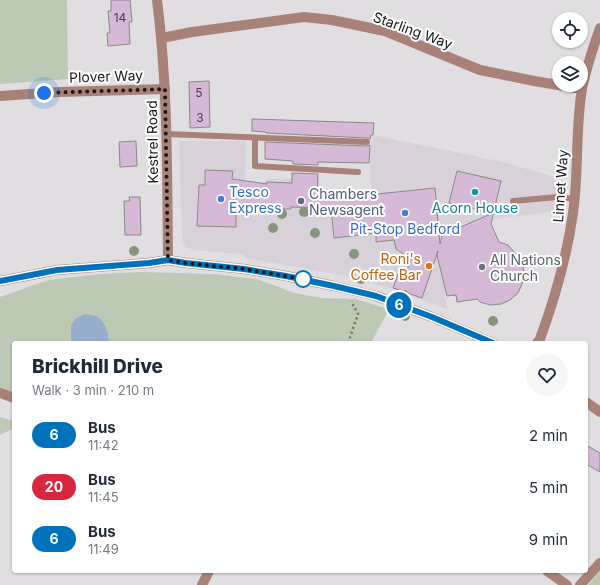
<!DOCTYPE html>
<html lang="en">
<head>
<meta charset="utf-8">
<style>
	:root { --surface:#fff; --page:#f6f6f7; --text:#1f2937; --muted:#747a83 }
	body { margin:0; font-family:Inter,sans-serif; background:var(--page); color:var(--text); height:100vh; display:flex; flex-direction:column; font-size:15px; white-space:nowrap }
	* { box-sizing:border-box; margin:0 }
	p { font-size:13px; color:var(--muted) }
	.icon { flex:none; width:22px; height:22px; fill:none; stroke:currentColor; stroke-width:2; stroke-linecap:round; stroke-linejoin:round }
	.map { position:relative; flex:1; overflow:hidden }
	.sheet { position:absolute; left:12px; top:341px; width:576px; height:232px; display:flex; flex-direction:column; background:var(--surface); border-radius:4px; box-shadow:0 1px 3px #0004 }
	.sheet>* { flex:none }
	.badge { padding:0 8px; border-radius:13px; font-size:14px; line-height:26px }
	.tools { position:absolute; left:552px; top:12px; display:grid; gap:8px }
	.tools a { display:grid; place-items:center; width:36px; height:36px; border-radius:50%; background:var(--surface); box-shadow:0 1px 3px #0004; font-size:20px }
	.you { position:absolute; width:20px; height:20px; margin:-10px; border:3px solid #fff; border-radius:50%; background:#1a73e8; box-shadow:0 0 0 6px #1a73e833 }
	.map>.badge { position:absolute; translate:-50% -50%; box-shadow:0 0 0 2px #fff }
	.round { display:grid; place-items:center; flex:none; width:42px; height:42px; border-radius:21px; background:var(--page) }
	.headline { display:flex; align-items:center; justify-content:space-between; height:68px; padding:0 20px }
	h1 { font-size:19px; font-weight:800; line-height:30px }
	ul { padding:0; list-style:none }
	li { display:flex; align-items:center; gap:12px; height:52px; padding:0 20px }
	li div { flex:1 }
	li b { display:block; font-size:15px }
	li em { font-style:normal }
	li .badge { min-width:44px; font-weight:700; text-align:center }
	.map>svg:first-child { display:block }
	.built { fill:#d9d1da }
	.green { fill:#bcc9b4 }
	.water { fill:#97adcb }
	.building { fill:#d5b9d6; stroke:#8a888b }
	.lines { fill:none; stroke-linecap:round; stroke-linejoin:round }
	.path { stroke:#757375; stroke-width:2.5; stroke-dasharray:2 3; stroke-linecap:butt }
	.service { stroke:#a88276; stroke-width:6 }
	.minor { stroke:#a88276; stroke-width:10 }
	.tertiary { stroke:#a88276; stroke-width:10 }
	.tree { fill:#88957c }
	.line-casing { stroke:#fff; stroke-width:9 }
	.line { stroke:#0072bc; stroke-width:6 }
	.walk { stroke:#191819; stroke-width:4; stroke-dasharray:0 7.2 }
	.culture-dot { fill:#0f9aa8; stroke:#fff; stroke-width:1.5 }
	.shop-dot { fill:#3f7fe0; stroke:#fff; stroke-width:1.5 }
	.service-dot { fill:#5c6f8a; stroke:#fff; stroke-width:1.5 }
	.food-dot { fill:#e8710a; stroke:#fff; stroke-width:1.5 }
	.worship-dot { fill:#6b7280; stroke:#fff; stroke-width:1.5 }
	.stop-dot { fill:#fff; stroke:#0072bc; stroke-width:2 }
	.labels { text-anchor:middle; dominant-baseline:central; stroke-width:4; stroke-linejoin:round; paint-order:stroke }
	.number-label { font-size:12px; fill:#484048 }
	.street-label { font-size:14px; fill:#191819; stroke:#fff }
	.shop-label { font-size:14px; fill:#366cbe; stroke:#fff; text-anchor:start }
	.service-label { font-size:14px; fill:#4e5e75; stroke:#fff; text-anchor:start }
	.culture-label { font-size:14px; fill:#0d838f; stroke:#fff }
	.food-label { font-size:14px; fill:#c56008; stroke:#fff; text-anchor:end }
	.worship-label { font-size:14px; fill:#5b616d; stroke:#fff; text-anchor:start }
</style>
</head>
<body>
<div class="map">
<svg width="600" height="585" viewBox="0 0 600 585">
	<rect width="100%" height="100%" fill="#e1dee1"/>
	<polygon class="built" points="373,135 503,162 559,178 556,211 438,227 447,309 393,289 345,276 246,258 241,254 193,250 186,247 182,240 179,141 246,141 245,181 266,182 267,179 319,178 320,195 371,190 370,150"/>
	<g class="green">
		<polygon points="0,0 67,0 68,79 0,84"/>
		<polygon points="141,272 213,274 257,279 294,293 322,298 355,299 389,309 371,343 14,343 14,393 0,388 0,297 48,280 100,274"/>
		<polygon points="0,417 14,421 14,428 0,435"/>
		<polygon points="600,571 600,585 588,585"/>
	</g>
	<path class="water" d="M85,314C89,315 93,315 96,316C105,320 109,334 109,343H71V326L76,318Z"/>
	<g class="building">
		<polygon points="111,0 130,0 132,22 129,22 130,44 108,46 107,33 110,33 108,11 111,11"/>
		<polygon points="209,81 210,127 190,128 189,82"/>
		<polygon points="252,119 374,123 373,135 371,135 370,139 367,138 266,133 266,132 252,131"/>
		<polygon points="136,141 137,166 120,167 119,142"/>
		<polygon points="265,142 367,146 370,145 369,163 318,162 318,165 293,164 293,161 265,159"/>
		<polygon points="205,170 233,171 232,179 267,184 267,182 292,183 292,173 318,174 317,199 357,194 358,196 435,188 440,244 442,235 493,213 449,203 457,171 501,181 491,224 499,242 508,245 522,261 524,272 522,284 518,293 510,300 501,304 490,305 480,302 477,299 457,302 456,295 447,296 437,255 438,251 422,298 393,288 398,274 405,276 411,259 396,249 394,240 376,242 376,233 334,238 331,208 291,207 291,209 268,209 268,211 236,210 236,227 197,226 199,185 205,185"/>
		<polygon points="129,197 140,197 141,235 125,235 124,201 130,201"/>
		<polygon points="586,445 600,453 600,472 586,464"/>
	</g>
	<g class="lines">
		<polyline class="path" points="348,343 358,314 352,303 352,301"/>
		<g class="service">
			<polyline points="167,134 367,142"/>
			<polyline points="255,138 255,166 358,172"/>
			<polyline points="513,201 558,197 575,199"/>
		</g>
		<g class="minor">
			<path d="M157,0C168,86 167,173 168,260"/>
			<polyline points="162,38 192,32 304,17 332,20 385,31 480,70 534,81 582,89"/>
			<polyline points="0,96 59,92 165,89"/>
			<polyline points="0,393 14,398"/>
			<polyline points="547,571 567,585"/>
			<polyline points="202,585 209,571"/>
			<polyline points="580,585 600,563"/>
		</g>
		<g class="tertiary">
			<polyline points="0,281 57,270 149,263 168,260 186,263 244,269 286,276 334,286 376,296 432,317 493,343"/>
			<path d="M537,343L540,339C555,298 567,256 573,213C579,172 575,130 582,89C586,68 593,48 600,28"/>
			<polyline points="586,402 600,412"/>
		</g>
	</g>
	<g class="tree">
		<circle cx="304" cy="212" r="5"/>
		<circle cx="282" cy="214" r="5"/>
		<circle cx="273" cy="228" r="5"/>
		<circle cx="315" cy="233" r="5"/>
		<circle cx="134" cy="251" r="5"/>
		<circle cx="354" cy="254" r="5"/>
		<circle cx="361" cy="279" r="5"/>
		<circle cx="404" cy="295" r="5"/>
		<circle cx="405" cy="316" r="5"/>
		<circle cx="493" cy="321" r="5"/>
	</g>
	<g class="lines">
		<defs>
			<polyline id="line" points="0,281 57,270 149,263 168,260 186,263 244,269 286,276 334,286 376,296 432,317 493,343"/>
		</defs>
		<use href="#line" class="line-casing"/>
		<use href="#line" class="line"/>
		<polyline class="walk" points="44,93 165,89 168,260 186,263 244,269 303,279"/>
	</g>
	<circle class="culture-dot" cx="475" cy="192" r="4"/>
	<g class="shop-dot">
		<circle cx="221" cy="199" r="4"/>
		<circle cx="405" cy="213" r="4"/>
	</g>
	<circle class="service-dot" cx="301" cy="201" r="4"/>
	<circle class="food-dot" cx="429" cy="266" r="4"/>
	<circle class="worship-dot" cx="482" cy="267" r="4"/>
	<circle class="stop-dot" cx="303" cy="279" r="8"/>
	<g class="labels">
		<g class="number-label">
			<text x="120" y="17">14</text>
			<text x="199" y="92">5</text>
			<text x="200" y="117">3</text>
		</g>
		<g class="street-label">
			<text transform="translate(413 30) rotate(20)">Starling Way</text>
			<text transform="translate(106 76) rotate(-2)">Plover Way</text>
			<text transform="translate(152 142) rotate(-91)">Kestrel Road</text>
			<text transform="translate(560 186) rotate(-86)">Linnet Way</text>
		</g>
		<g class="shop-label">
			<text x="229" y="191">Tesco<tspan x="229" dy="16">Express</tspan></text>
			<text x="405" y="228" text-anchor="middle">Pit-Stop Bedford</text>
		</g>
		<g class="service-label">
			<text x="309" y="193">Chambers<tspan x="309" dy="16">Newsagent</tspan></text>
		</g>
		<g class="culture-label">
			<text x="475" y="207">Acorn House</text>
		</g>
		<g class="food-label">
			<text x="421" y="258">Roni's<tspan x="421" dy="16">Coffee Bar</tspan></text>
		</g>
		<g class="worship-label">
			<text x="490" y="259">All Nations<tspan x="490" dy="16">Church</tspan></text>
		</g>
	</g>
</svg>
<div class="tools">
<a><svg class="icon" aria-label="locate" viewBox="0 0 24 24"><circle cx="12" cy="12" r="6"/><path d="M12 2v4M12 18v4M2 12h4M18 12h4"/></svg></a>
<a><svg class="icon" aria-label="layers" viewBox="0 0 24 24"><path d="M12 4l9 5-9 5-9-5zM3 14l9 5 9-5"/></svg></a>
</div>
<div class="you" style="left:44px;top:93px"></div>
<b class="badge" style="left:399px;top:305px;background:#0072bc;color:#fff">6</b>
<section class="sheet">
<div class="headline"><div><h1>Brickhill Drive</h1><p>Walk · 3 min · 210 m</p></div><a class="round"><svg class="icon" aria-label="heart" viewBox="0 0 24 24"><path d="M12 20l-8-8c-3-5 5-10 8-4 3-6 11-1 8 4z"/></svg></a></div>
<ul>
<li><span class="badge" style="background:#0072bc;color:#fff">6</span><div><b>Bus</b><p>11:42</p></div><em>2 min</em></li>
<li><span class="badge" style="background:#d7263d;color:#fff">20</span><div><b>Bus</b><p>11:45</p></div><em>5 min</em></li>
<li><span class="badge" style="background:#0072bc;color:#fff">6</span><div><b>Bus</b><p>11:49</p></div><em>9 min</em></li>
</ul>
</section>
</div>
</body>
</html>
